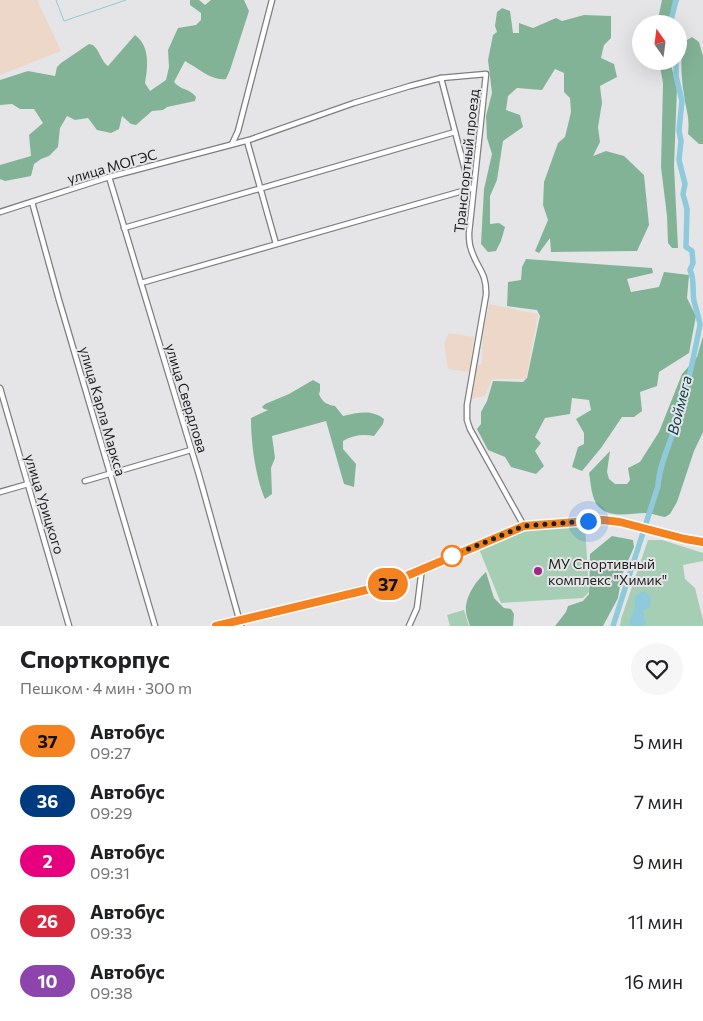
<!DOCTYPE html>
<html lang="ru">
<head>
<meta charset="utf-8">
<style>
	:root { --surface:#fff; --page:#f6f6f6; --text:#202124; --muted:#757577 }
	body { margin:0; font-family:Commissioner,sans-serif; background:var(--page); color:var(--text); height:100vh; display:flex; flex-direction:column; font-size:19px; white-space:nowrap }
	* { box-sizing:border-box; margin:0 }
	p { font-size:16px; color:var(--muted) }
	.icon { flex:none; width:28px; height:28px; fill:none; stroke:currentColor; stroke-width:2; stroke-linecap:round; stroke-linejoin:round }
	.map { position:relative; height:626px; overflow:hidden }
	.drawer { display:flex; flex-direction:column; background:var(--surface); flex:1 }
	.drawer>* { flex:none }
	.badge { padding:0 10px; border-radius:16px; font-size:18px; line-height:32px }
	.needle { width:32px; rotate:346deg }
	.fabs { position:absolute; left:632px; top:15px; display:grid; gap:10px }
	.fabs a { display:grid; place-items:center; width:55px; height:55px; border-radius:50%; background:var(--surface); box-shadow:0 5px 20px #0002; font-size:25px }
	.you { position:absolute; width:25px; height:25px; margin:-12px; border:4px solid #fff; border-radius:50%; background:#1a73e8; box-shadow:0 0 0 8px #1a73e833 }
	.map>.badge { position:absolute; translate:-50% -50%; box-shadow:0 0 0 2px #fff }
	.round { display:grid; place-items:center; flex:none; width:52px; height:52px; border-radius:26px; background:var(--page) }
	.headline { display:flex; align-items:center; justify-content:space-between; height:85px; padding:0 20px }
	h1 { font-size:24px; font-weight:700; line-height:38px }
	ul { padding:0; list-style:none }
	li { display:flex; align-items:center; gap:15px; height:60px; padding:0 20px }
	li div { flex:1 }
	li b { display:block; font-size:19px }
	li em { font-style:normal }
	li .badge { min-width:55px; font-weight:700; text-align:center }
	.map>svg:first-child { display:block }
	.industrial { fill:#ecd7c9 }
	.green { fill:#a5ceb5 }
	.forest { fill:#83b397 }
	.water { fill:#8ecadb }
	.lines { fill:none; stroke-linecap:round; stroke-linejoin:round }
	.stream { stroke:#8ecadb; stroke-width:1 }
	.river { stroke:#8ecadb; stroke-width:5.5 }
	.minor-casing { stroke:#7e7e81; stroke-width:7 }
	.minor { stroke:#fff; stroke-width:4.5 }
	.line-casing { stroke:#fff; stroke-width:11 }
	.line { stroke:#f58220; stroke-width:8 }
	.walk { stroke:#1f1f20; stroke-width:5; stroke-dasharray:0 9 }
	.stop-dot { fill:#fff; stroke:#f58220; stroke-width:2.5 }
	.poi-dot { fill:#9e2983; stroke:#e5e5e8; stroke-width:2 }
	.labels { text-anchor:middle; dominant-baseline:central; stroke-width:4; stroke-linejoin:round; paint-order:stroke }
	.street-label { font-size:14px; fill:#1f1f20; stroke:#e5e5e8 }
	.poi-label { font-size:14px; fill:#1f1f20; stroke:#e5e5e8; text-anchor:start }
	.water-label { font-size:15px; font-style:italic; fill:#073f4b; stroke:#e5e5e8 }
</style>
</head>
<body>
<div class="map">
<svg width="703" height="626" viewBox="0 0 703 626">
	<rect width="100%" height="100%" fill="#e5e5e8"/>
	<g class="industrial">
		<polygon points="0,0 37,0 61,51 0,75"/>
		<polygon points="489,304 538,314 526,379 492,379 485,396 471,399 477,366 482,363 483,334"/>
		<polygon points="449,333 474,337 469,372 448,369 444,343"/>
	</g>
	<g class="green">
		<polygon points="585,525 589,592 583,598 501,603 479,549 525,529"/>
		<polygon points="648,540 662,540 703,553 703,561 683,565 685,579 695,588 703,620 703,626 620,626 621,619"/>
		<polygon points="464,610 469,626 450,626 447,615"/>
	</g>
	<g class="forest">
		<path d="M190,0H199L205,5L211,0H244L249,11L230,70L226,79C211,81 198,68 185,61L174,82C180,90 191,89 196,97L195,101L167,107L163,110L152,111L136,125L131,124L122,116L119,129L111,133L97,130L88,118L75,120L67,116L60,128L58,147L49,156L41,159L34,164L31,176L5,181L0,179V165L31,156L29,135L43,123L34,109H20L12,104L0,105V80L28,71L55,76L57,67L61,63L89,44L93,45C100,51 101,61 108,66L135,35C150,46 148,66 145,83L150,91L166,80L169,67L168,50L178,28L196,25L201,20V13L190,5Z"/>
		<polygon points="662,0 679,0 671,24 657,24"/>
		<polygon points="502,8 510,11 513,33 519,33 519,23 533,28 556,18 562,21 584,15 611,16 611,38 604,45 601,58 614,64 617,77 600,86 602,103 598,127 600,142 593,156 606,151 624,156 644,175 649,225 637,251 551,252 550,238 539,253 535,251 548,220 543,205 544,182 558,143 565,137 571,112 570,98 564,92 564,73 555,69 542,90 517,88 508,96 506,110 520,115 523,127 503,141 497,180 490,196 490,224 499,223 505,227 501,241 496,251 488,252 481,244 484,189 492,154 487,138 486,116 492,93 488,60 493,35 497,32 495,26 497,12"/>
		<path d="M692,37L699,42L703,56V144H699L688,134C690,117 686,111 684,95C681,77 681,60 682,43Z"/>
		<polygon points="659,61 670,61 677,88 674,166 678,248 672,248 668,243 667,216 661,167 663,83"/>
		<polygon points="526,259 652,268 653,273 627,279 631,292 659,287 664,272 689,275 687,298 696,316 689,353 659,372 657,386 640,392 642,411 634,417 622,417 601,448 582,471 572,467 578,447 584,444 584,433 576,419 591,410 589,400 572,398 570,414 545,418 535,437 541,443 535,451 544,466 536,474 511,467 505,457 488,450 477,429 481,424 481,412 487,401 493,381 523,382 527,378 540,316 537,310 507,306 508,282 521,280 522,267"/>
		<path d="M703,336V432L694,451L677,502L670,514L665,517C658,516 652,513 645,513C631,513 611,519 599,507C591,499 591,483 589,473L610,451L607,472L609,479L615,484H627L630,480L628,468L640,462L659,432L682,374L697,357Z"/>
		<path d="M313,380L320,384V391L319,394C322,402 327,405 335,406L343,416C358,413 371,409 384,419L383,424L374,436C363,434 353,435 343,441V449L356,464L354,487L344,484L326,421L272,436L275,458L271,468L272,494L265,499C255,476 251,442 251,418L268,410L264,409L262,407L265,404L289,394Z"/>
		<polygon points="612,536 633,540 634,547 622,575 618,598 603,626 555,626 566,612 568,606 583,601 589,594 590,554"/>
		<path d="M486,572L494,598L504,608L511,609L514,614L513,626H470C468,620 465,613 466,606C467,594 477,580 486,572Z"/>
	</g>
	<path class="water" d="M641,592H645L651,597L650,607L643,611L646,624L643,626H631L629,622C630,618 633,614 634,610C637,602 631,597 641,592Z"/>
	<g class="lines">
		<polyline class="stream" points="56,0 64,21 126,0"/>
		<g class="river">
			<polyline points="671,24 671,20 676,0"/>
			<path d="M613,626L658,486C659,467 668,448 674,430C686,396 693,360 700,325C699,316 696,310 694,301C692,291 695,280 690,270L693,263L692,251L686,247L687,209L683,194L685,184L679,160L681,141L679,130L682,101L676,76V61"/>
		</g>
		<defs>
			<g id="minor">
				<polyline points="441,78 470,189"/>
				<polyline points="247,141 276,244"/>
				<polyline points="232,144 238,131 272,0"/>
				<polyline points="109,177 199,475 241,626"/>
				<polyline points="32,202 59,300 155,626"/>
				<path d="M0,212L109,177L249,140L354,103L410,86L441,78L486,74L469,233C469,238 469,244 471,249C477,269 487,272 486,295L467,405V420L470,429L524,526"/>
				<polyline points="124,228 455,132"/>
				<polyline points="141,283 473,188"/>
				<polyline points="0,388 69,626"/>
				<polyline points="85,481 191,450"/>
				<polyline points="0,492 28,484"/>
				<polyline points="216,626 383,586 524,526 603,520 620,522 685,539 703,542"/>
				<polyline points="409,626 417,608 422,568"/>
			</g>
		</defs>
		<use href="#minor" class="minor-casing"/>
		<use href="#minor" class="minor"/>
	</g>
	<g class="lines">
		<defs>
			<polyline id="line" points="216,626 383,586 524,526 603,520 620,522 685,539 703,542"/>
		</defs>
		<use href="#line" class="line-casing"/>
		<use href="#line" class="line"/>
		<polyline class="walk" points="452,556 524,526 588,521"/>
	</g>
	<circle class="stop-dot" cx="452" cy="556" r="10"/>
	<circle class="poi-dot" cx="538" cy="571" r="5"/>
	<g class="labels">
		<g class="street-label">
			<text transform="translate(466 161) rotate(-84)">Транспортный проезд</text>
			<text transform="translate(112 166) rotate(-16)">улица МОГЭС</text>
			<text transform="translate(187 398) rotate(73)">улица Свердлова</text>
			<text transform="translate(103 411) rotate(74)">улица Карла Маркса</text>
			<text transform="translate(45 504) rotate(73)">улица Урицкого</text>
		</g>
		<g class="poi-label">
			<text x="548" y="563">МУ Спортивный<tspan x="548" dy="16">комплекс "Химик"</tspan></text>
		</g>
		<g class="water-label">
			<text transform="translate(679 405) rotate(-76)">Воймега</text>
		</g>
	</g>
</svg>
<div class="fabs">
<a><svg class="needle" viewBox="-14 -14 28 28"><path d="M0-13l5 13h-10z" fill="#e53935"/><path d="M0 13l5-13h-10z" fill="#757577"/></svg></a>
</div>
<div class="you" style="left:588px;top:521px"></div>
<b class="badge" style="left:388px;top:584px;background:#f58220;color:#111">37</b>
</div>
<section class="drawer">
<div class="headline"><div><h1>Спорткорпус</h1><p>Пешком · 4 мин · 300 m</p></div><a class="round"><svg class="icon" aria-label="heart" viewBox="0 0 24 24"><path d="M12 20l-8-8c-3-5 5-10 8-4 3-6 11-1 8 4z"/></svg></a></div>
<ul>
<li><span class="badge" style="background:#f58220;color:#111">37</span><div><b>Автобус</b><p>09:27</p></div><em>5 мин</em></li>
<li><span class="badge" style="background:#003b80;color:#fff">36</span><div><b>Автобус</b><p>09:29</p></div><em>7 мин</em></li>
<li><span class="badge" style="background:#e6007e;color:#fff">2</span><div><b>Автобус</b><p>09:31</p></div><em>9 мин</em></li>
<li><span class="badge" style="background:#d7263d;color:#fff">26</span><div><b>Автобус</b><p>09:33</p></div><em>11 мин</em></li>
<li><span class="badge" style="background:#8e44ad;color:#fff">10</span><div><b>Автобус</b><p>09:38</p></div><em>16 мин</em></li>
</ul>
</section>
</body>
</html>
